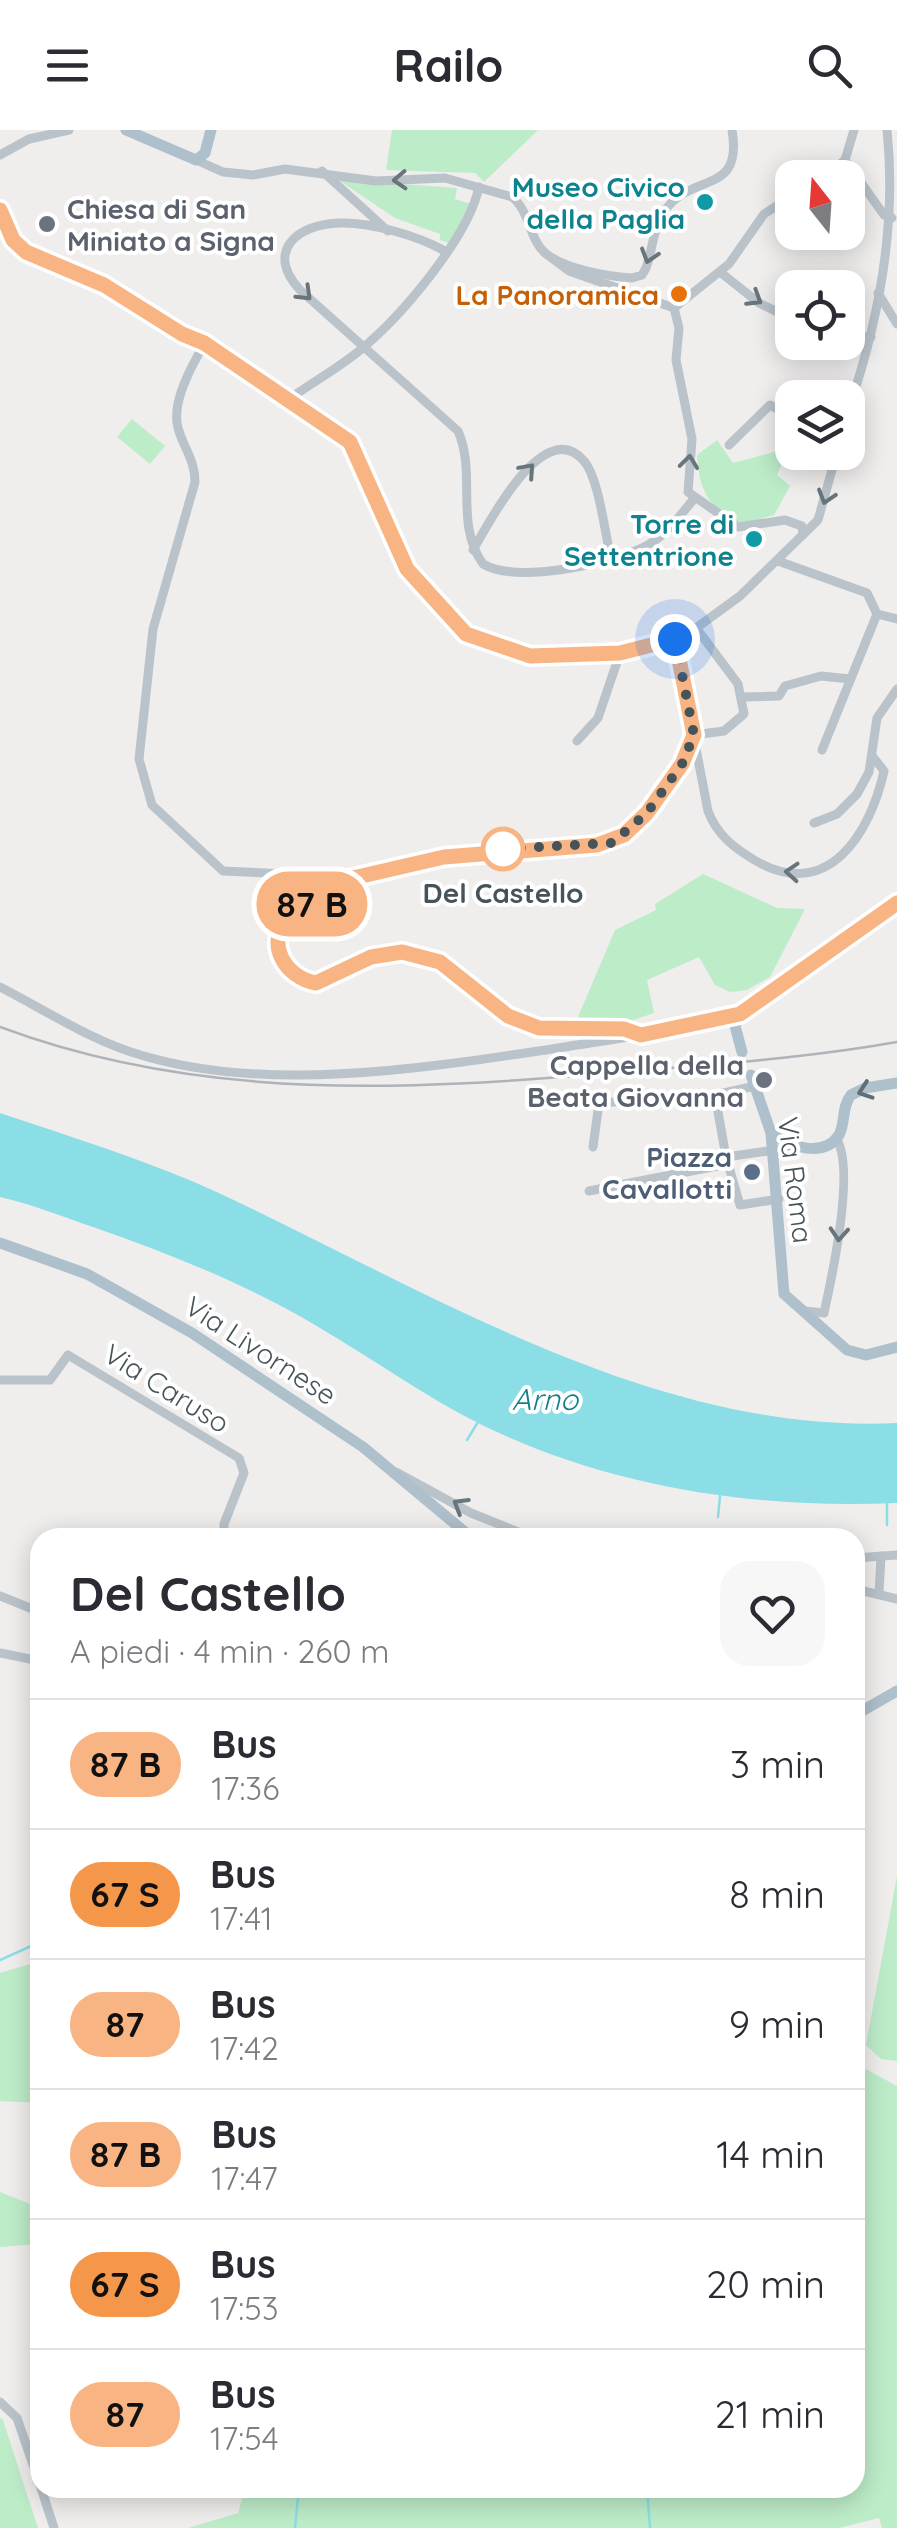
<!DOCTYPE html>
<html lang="it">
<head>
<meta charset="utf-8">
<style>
	:root { --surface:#fff; --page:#f7f7f7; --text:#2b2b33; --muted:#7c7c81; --line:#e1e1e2 }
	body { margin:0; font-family:Quicksand,sans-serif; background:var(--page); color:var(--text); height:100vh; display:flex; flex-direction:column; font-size:38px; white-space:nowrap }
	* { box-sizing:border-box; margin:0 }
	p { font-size:32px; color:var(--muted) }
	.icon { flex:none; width:55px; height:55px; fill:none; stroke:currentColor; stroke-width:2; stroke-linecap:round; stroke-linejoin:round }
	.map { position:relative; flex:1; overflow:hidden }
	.drawer { position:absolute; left:30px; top:1398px; width:835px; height:970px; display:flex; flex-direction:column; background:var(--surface); border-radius:30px; box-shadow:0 5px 25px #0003 }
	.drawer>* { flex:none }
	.badge { padding:0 20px; border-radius:32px; font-size:35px; line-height:65px }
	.needle { width:65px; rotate:343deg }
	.tools { position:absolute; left:775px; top:30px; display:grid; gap:20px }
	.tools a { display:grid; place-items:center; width:90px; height:90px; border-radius:20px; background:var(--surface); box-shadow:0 5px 25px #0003; font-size:50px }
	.you { position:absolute; width:50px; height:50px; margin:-25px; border:8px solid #fff; border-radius:50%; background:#1a73e8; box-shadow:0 0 0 15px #1a73e833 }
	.map>.badge { position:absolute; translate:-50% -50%; box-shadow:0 0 0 5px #fff }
	.round { display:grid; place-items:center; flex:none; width:105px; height:105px; border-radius:30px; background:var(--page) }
	.overview { display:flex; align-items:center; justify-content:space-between; height:170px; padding:0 40px }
	h1 { font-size:48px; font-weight:800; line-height:75px }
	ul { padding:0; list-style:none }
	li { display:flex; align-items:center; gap:30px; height:130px; padding:0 40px; border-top:2px solid var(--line) }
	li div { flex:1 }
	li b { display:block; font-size:38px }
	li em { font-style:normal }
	li .badge { min-width:110px; font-weight:700; text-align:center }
	header { display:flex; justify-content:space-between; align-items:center; height:130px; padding:0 40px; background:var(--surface); font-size:45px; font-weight:800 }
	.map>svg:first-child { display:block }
	.green { fill:#bdecc9 }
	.water { fill:#8cdee6 }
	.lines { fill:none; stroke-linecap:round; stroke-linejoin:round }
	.stream { stroke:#8cdee6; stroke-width:2.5 }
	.minor { stroke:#b9c3c9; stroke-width:9 }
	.major { stroke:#aec0cb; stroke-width:11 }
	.rail { stroke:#afb3b7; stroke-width:2.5 }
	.oneway { stroke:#68757b }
	.oneway2 { stroke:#606e76 }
	.line-casing { stroke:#fff; stroke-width:22 }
	.line { stroke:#f8b482; stroke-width:15 }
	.walk { stroke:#465359; stroke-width:10; stroke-dasharray:0 18 }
	.culture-dot { fill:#0f9aa8; stroke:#fff; stroke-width:4 }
	.worship-dot { fill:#6b7280; stroke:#fff; stroke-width:4 }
	.food-dot { fill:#e8710a; stroke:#fff; stroke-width:4 }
	.stop-dot { fill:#fff; stroke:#f8b482; stroke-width:5 }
	.service-dot { fill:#5c6f8a; stroke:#fff; stroke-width:4 }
	.labels { text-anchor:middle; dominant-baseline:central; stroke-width:8; stroke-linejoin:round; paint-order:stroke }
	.culture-label { font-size:28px; font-weight:bold; fill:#0d838f; stroke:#fff; text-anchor:end }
	.worship-label { font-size:28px; font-weight:bold; fill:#5b616d; stroke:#fff; text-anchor:start }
	.food-label { font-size:28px; font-weight:bold; fill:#c56008; stroke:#fff; text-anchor:end }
	.stop-label { font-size:28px; font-weight:bold; fill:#465359; stroke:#fff }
	.service-label { font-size:28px; font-weight:bold; fill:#4e5e75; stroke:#fff; text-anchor:end }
	.street-label { font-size:28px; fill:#465359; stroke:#fff }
	.water-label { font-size:30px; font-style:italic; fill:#147f89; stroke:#fff }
</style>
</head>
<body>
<header><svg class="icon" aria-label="menu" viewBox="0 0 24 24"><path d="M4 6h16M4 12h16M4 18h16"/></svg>Railo<svg class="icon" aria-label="search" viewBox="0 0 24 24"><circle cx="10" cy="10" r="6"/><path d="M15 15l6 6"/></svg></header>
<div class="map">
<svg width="897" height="2398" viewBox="0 0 897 2398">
	<rect width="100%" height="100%" fill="#f0eded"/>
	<g class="green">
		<polygon points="392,0 538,0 484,52 475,43 386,40"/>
		<polygon points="337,49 457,58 455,69 471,74 449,113 440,110 440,104 395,88"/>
		<polygon points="132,289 165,316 150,334 117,307"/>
		<path d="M717,310L733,333L789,318L777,345L790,356L774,385L741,394C708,378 699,360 697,325Z"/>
		<polygon points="703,744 777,778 805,779 770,847 747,860 730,862 715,855 699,827 647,850 654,883 628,892 575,894 615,800 656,780 655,774"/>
		<polygon points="897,1746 897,1931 881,1929 866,1915"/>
		<polygon points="40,1831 40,1973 0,1971 0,1843"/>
		<polygon points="862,1937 897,1956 897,2398 882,2398 879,2388 839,2398 188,2398 238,2383 245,2358 855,2358 855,1940"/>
		<polygon points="0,2062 40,2078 40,2114 0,2117"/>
		<polygon points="0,2288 3,2290 38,2398 0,2398"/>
	</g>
	<path class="water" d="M0,983C74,1008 150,1031 221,1064C430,1162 657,1305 897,1293V1373C755,1379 613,1358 484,1296C425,1267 372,1228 315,1195C246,1154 170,1124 93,1097C63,1087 32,1074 0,1067Z"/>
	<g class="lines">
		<g class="stream">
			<polyline points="467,1310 478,1292"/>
			<polyline points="718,1387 720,1366"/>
			<polyline points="887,1395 887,1373"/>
			<polyline points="0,1830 40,1812"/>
			<polyline points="647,2358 650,2398"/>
			<polyline points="295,2398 299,2358"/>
		</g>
		<g class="minor">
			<polyline points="854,0 845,30 884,85 892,88"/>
			<polyline points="0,25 29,9 69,0"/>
			<path d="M196,30L223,42L253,45L285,39L376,51L445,48L512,67C530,81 529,109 545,123C564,139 607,146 632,148L642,145L646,138C653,119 653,96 666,79C694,42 743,65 732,0"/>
			<polyline points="322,41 388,101"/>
			<polyline points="823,48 845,30"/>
			<polyline points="0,80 13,110 26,122 104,155 182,205 205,213 351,313 407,439 466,504 530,526 574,527 620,523 685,505"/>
			<path d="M445,121C418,106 371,92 340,93C296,94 265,122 300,160L458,301C477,344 454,393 483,434C517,454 607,434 642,418C664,408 678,388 693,370"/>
			<polyline points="553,129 569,141 674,178"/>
			<polyline points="720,142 759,173 792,189"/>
			<polyline points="878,163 897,194"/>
			<polyline points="674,178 679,198 676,230 692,309 688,362 738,397 785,390 802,396 803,405"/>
			<polyline points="674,178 729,134 764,84 792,66"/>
			<polyline points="848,207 871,207"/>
			<path d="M205,213C192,235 171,272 178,298C184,319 195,330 195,352L153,499L139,629L152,675L223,741L330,746L340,751"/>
			<path d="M288,270C311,253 337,239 359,221C400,188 468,108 479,57"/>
			<path d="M848,281C879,191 897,96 887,0"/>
			<polyline points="729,315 770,275 792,287"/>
			<path d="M473,420C489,393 544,284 584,331C599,348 605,405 611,428"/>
			<polyline points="778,431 867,463 877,484"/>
			<polyline points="877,484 897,489"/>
			<polyline points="692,501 740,466 818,390 837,322"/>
			<path d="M675,509L708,681C717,705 734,718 756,731C828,772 870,704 884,641L873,627"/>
			<polyline points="743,567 779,566 785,556 821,546 850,549"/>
			<polyline points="694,605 724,601 744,584 738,554 697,499"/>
			<polyline points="577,611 598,588 620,523"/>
			<polyline points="822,620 877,484"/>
			<polyline points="814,693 837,684 857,664 869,642 877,588 897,559"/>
			<path d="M0,857C47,881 93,912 144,926C270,963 425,938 552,919C615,909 678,901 739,884"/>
			<path d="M641,905C608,888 555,906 513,888C471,870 450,826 402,823C365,820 289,888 279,820C272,775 333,782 340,751L489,720L612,713L647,683L682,633L694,605"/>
			<polyline points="715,965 726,1027"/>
			<polyline points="593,1017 599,973 715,965 755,956"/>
			<polyline points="589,1061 727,1034"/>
			<polyline points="779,1069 740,1075 726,1027 796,1017"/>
			<path d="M805,1181L824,1183C832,1147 856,1038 836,1008"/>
			<polyline points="0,1250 50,1250 68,1225 239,1328 244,1343 224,1394 224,1408"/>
			<polyline points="396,1342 471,1383 533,1408"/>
			<polyline points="855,1428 897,1425"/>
			<polyline points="855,1459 897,1469"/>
			<polyline points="879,1463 881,1426"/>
			<polyline points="0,1466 40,1482"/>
			<polyline points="855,1479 859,1459"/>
			<polyline points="855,1512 855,1525"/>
			<polyline points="0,1523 40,1531"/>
			<polyline points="0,2272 17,2288 40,2355"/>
			<polyline points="41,2358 54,2398"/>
		</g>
		<g class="major">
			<polyline points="126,0 196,30 205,23 211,0"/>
			<polyline points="742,922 735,896 743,880 897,773"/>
			<polyline points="751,945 771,1003 784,1164 847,1220 866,1225 897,1217"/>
			<path d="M771,1003C787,1016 824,1029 839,1005C846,992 841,978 851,965L865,958L897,953"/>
			<polyline points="0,1113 87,1144 192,1203 363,1317 472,1408"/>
			<polyline points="855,1585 897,1561"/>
		</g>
		<path class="rail" d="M0,897C203,973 412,960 624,942C716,934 807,928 897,912"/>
	</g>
	<defs><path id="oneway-chevron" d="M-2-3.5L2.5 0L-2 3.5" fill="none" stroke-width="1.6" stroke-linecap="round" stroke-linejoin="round" transform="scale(2.5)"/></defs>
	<g class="oneway">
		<use href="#oneway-chevron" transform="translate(400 50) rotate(177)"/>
		<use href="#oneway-chevron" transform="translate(649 126) rotate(107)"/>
		<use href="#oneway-chevron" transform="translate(305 164) rotate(44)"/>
		<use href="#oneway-chevron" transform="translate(755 169) rotate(32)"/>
		<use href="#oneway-chevron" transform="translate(689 332) rotate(-83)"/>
		<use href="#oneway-chevron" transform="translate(528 340) rotate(-48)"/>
		<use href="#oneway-chevron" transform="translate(826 367) rotate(107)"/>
		<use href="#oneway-chevron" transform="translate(792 742) rotate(-176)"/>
		<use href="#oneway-chevron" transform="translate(839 1104) rotate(94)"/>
		<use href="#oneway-chevron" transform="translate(460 1375) rotate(-149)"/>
	</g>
	<use class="oneway2" href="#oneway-chevron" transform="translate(865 961) rotate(161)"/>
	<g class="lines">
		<defs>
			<path id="line" d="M0,80L13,110L26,122L104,155L182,204L204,213L350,312L407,439L466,504L530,526L620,523L675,509L694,605L682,634L647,683L624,705L597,715L444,727L340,751V758C324,768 304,775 290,787C263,813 286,848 316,853L371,827L402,822L440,832L508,886L539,898L624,899L641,905L740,884L897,773"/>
		</defs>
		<use href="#line" class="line-casing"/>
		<use href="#line" class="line"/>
		<polyline class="walk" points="503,719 612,713 647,683 682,634 694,605 675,509"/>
	</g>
	<g class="culture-dot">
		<circle cx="705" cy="72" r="10"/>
		<circle cx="754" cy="409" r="10"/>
	</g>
	<g class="worship-dot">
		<circle cx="47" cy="94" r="10"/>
		<circle cx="764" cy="950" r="10"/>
	</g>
	<circle class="food-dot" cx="679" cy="164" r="10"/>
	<circle class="stop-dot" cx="503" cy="719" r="20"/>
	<circle class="service-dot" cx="752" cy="1042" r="10"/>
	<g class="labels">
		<g class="culture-label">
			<text x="685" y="56">Museo Civico<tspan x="685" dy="32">della Paglia</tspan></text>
			<text x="734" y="393">Torre di<tspan x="734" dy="32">Settentrione</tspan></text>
		</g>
		<g class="worship-label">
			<text x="67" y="78">Chiesa di San<tspan x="67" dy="32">Miniato a Signa</tspan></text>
			<text x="744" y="934" text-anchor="end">Cappella della<tspan x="744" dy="32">Beata Giovanna</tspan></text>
		</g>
		<g class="food-label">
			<text x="659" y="164">La Panoramica</text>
		</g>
		<g class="stop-label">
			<text x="503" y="762">Del Castello</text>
		</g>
		<g class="service-label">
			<text x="732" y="1026">Piazza<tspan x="732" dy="32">Cavallotti</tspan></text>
		</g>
		<g class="street-label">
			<text transform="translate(796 1050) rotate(83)">Via Roma</text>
			<text transform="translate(261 1220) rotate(33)">Via Livornese</text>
			<text transform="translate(167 1258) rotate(32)">Via Caruso</text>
		</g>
		<g class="water-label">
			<text x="545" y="1269">Arno</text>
		</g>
	</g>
</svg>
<div class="tools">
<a><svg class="needle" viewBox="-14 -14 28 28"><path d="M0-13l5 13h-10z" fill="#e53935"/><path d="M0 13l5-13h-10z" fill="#7c7c81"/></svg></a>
<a><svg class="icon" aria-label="locate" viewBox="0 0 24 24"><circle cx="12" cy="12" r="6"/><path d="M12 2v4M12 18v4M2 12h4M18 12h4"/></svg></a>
<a><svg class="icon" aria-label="layers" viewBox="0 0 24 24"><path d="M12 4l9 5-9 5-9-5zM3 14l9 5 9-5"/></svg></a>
</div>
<div class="you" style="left:675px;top:509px"></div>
<b class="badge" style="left:312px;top:774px;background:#f8b482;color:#111">87 B</b>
<section class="drawer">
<div class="overview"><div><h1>Del Castello</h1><p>A piedi · 4 min · 260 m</p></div><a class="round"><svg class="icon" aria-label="heart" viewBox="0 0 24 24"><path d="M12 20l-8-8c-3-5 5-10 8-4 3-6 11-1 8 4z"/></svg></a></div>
<ul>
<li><span class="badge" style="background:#f8b482;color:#111">87 B</span><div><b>Bus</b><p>17:36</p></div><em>3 min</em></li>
<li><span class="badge" style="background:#f4974b;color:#111">67 S</span><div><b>Bus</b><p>17:41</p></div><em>8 min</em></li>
<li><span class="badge" style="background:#f8b482;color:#111">87</span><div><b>Bus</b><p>17:42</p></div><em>9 min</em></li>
<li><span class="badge" style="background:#f8b482;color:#111">87 B</span><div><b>Bus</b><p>17:47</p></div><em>14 min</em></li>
<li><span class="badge" style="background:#f4974b;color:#111">67 S</span><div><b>Bus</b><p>17:53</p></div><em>20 min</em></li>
<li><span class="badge" style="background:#f8b482;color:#111">87</span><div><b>Bus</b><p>17:54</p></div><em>21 min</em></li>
</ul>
</section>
</div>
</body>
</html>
